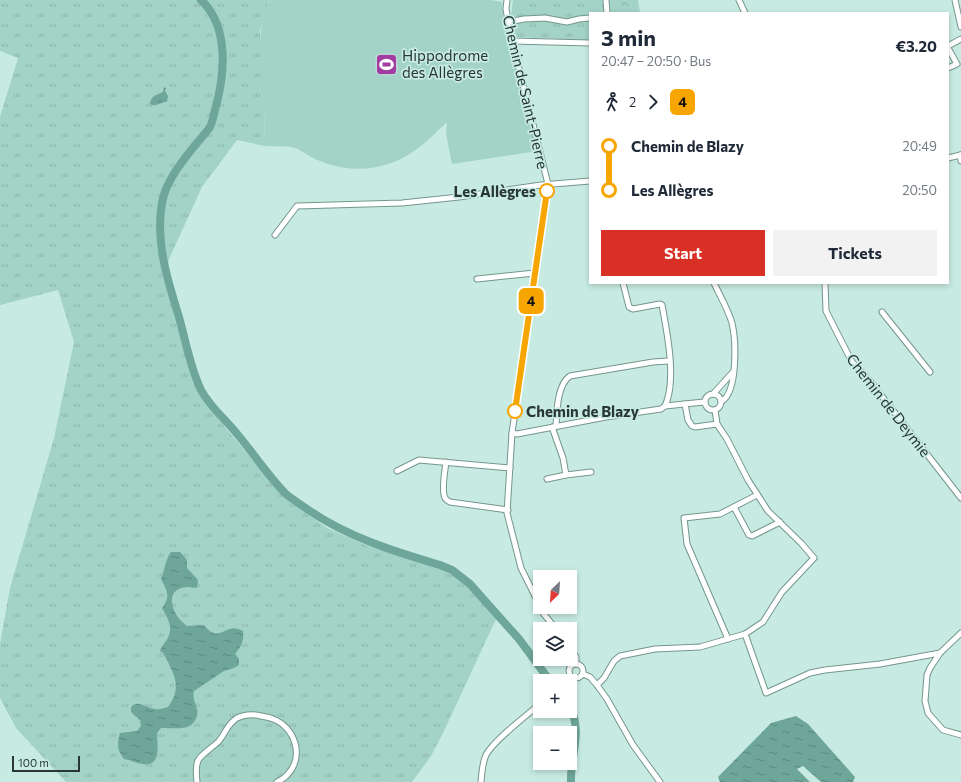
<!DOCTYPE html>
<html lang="en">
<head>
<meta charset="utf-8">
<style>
	:root { --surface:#fff; --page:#f2f2f3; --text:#1f2937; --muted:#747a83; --accent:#d93025 }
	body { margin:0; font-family:Commissioner,sans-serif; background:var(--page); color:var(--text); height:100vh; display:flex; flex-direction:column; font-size:15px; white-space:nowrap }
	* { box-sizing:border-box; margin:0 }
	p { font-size:13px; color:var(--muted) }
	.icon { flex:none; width:22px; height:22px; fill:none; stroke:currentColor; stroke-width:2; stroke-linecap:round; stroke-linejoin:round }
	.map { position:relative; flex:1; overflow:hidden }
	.panel { position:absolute; left:589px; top:12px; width:360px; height:272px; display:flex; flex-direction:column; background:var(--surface); border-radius:0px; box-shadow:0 2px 6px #0003 }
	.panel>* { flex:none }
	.badge { padding:0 8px; border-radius:6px; font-size:14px; line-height:26px }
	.needle { width:26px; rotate:205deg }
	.buttons { position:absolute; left:533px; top:570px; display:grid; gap:8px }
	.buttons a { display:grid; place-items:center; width:44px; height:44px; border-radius:0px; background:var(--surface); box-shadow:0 2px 6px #0003; font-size:20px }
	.scale { position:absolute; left:12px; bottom:10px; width:68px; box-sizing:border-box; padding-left:4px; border:2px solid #293734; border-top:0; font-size:11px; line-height:14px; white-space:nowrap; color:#293734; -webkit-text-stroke:3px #c7ebe2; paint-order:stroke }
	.map>.badge { position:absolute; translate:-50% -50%; box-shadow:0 0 0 2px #fff }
	.legs { display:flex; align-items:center; gap:6px; height:44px; padding:0 12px; font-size:13px }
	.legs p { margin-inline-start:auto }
	.summary { display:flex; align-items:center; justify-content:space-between; height:68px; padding:0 12px }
	h1 { font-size:22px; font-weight:700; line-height:30px }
	.action { display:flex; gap:8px; margin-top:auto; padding:8px 12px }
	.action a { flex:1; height:46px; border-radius:0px; background:var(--accent); color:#fff; font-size:16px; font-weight:700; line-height:46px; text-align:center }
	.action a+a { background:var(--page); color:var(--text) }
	ul { padding:0 12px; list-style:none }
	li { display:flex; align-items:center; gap:14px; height:44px; font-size:15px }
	li i { display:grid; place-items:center; width:6px; height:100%; margin:0 5px; background:currentColor }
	li i::after { content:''; width:10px; height:10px; margin:-5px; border:3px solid; border-radius:50%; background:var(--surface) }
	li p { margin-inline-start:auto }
	li:first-child i { background:linear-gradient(#0000 50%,currentColor 0) }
	li:last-child i { background:linear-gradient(currentColor 50%,#0000 0) }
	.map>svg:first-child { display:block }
	.grass { fill:url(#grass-tufts) }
	.forest { fill:url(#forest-crowns) }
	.pitch { fill:#a3d2c6 }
	.water { fill:url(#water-ripples) }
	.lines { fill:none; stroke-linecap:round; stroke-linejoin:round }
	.river { stroke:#6fa69a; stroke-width:8 }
	.minor-casing { stroke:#74968e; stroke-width:7 }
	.minor { stroke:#fff; stroke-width:5 }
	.line-1-casing { stroke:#fff; stroke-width:9 }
	.line-1 { stroke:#f7a500; stroke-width:6 }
	.stop-1-dot { fill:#fff; stroke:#f7a500; stroke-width:2 }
	.labels { text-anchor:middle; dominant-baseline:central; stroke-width:3.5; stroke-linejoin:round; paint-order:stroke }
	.poi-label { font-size:15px; fill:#293734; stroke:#c7ebe2; text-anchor:start }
	.street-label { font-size:15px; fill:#293734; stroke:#c7ebe2 }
	.stop-label { font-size:15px; font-weight:bold; fill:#293734; stroke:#c7ebe2; text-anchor:end }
</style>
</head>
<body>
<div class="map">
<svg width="961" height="782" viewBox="0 0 961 782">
	<defs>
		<pattern id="grass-tufts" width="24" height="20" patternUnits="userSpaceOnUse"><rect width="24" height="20" fill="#a3d2c6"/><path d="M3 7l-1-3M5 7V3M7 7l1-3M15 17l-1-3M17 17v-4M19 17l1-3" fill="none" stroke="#8cb5ab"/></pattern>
		<pattern id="forest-crowns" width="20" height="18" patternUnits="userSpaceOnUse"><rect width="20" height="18" fill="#a3d2c6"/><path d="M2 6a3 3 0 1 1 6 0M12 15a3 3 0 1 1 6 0" fill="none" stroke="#8cb5ab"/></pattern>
		<pattern id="water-ripples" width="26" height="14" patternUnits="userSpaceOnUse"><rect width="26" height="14" fill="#6fa69a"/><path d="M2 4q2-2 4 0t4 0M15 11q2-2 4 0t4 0" fill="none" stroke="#5b887e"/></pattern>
	</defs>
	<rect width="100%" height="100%" fill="#c7ebe2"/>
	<g class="grass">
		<polygon points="0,0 269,0 260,30 260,86 264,109 265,146 237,140 202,187 169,259 165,279 195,385 219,420 285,498 327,528 370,547 435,566 463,581 497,617 443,733 431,756 412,782 66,782 16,728 0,698 0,644 10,588 54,438 74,342 58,290 0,305 0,117 18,58 0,51"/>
		<polygon points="513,0 604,0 603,13 590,13 590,40 516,37 511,17"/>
	</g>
	<polygon class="forest" points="604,0 638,0 640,13 603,13"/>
	<path class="pitch" d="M269,0H491L502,2L504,22L508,40L538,151L452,164L446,134L447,122C437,131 428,141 417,149C392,168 358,174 328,164C320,161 312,158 306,154C302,152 299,149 295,148C285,145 275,147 265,146L264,109L260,86V41L262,20Z"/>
	<g class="water">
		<path d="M164,87L166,88L165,91L168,96L167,102C163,101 159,106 152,105L150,104C151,95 157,95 163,92Z"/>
		<path d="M171,552H180L187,560V568L198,580L197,588C194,588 190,587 187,587C162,589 172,616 187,626L204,625C220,646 225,620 243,631C244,642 241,646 235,654L239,659V665L234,668L224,671L194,691C192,699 196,702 197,710C198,712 197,713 197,716C192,733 174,727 161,728L157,733C157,745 162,767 143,764C136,763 130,760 124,759C117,750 117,744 120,733L137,731L141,726L140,720L131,712V707C138,699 146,708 155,709C159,710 164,708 168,707C183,686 174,675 164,654L160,651C162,645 167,641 169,635C173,625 166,616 162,608C171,596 167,591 161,579C165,570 165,560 171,552Z"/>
		<polygon points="796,716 808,724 855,777 853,782 821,782 803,766 797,769 810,782 720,782 718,777 771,723"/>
	</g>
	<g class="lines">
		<g class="river">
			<path d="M201,0C229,26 225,73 216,106C214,113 213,121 210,127C206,133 200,139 196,144C182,162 166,180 162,203C155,241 168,282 179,317C186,342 190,367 201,390C210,407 226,420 238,435C254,454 268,476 286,494C292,499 300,504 307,509C347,537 393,551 440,565L452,570L470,584L519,639L550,681"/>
			<path d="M570,707C583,732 570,756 571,782"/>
		</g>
		<defs>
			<g id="minor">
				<polyline points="507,0 506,9 512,41 548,184 512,433 507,513 521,568 540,606"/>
				<polyline points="606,0 607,13"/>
				<polyline points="739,0 745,13"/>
				<polyline points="955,0 961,27"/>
				<polyline points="508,22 524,19 545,18 567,22 579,19 590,18"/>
				<polyline points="512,41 590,43"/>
				<polyline points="948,46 961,39"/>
				<polyline points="948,48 957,64 948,68"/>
				<polyline points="960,155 961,161"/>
				<polyline points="948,158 961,155"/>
				<polyline points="275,235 297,206 402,203 459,197 541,185 590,181"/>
				<polyline points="477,279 535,273"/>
				<path d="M714,283C720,296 728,309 732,323C736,340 738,391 722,401"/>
				<polyline points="825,283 826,311 852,362 870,381 961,498"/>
				<polyline points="882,312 930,372"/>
				<circle cx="713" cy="402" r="8"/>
				<polyline points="713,394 733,372"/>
				<polyline points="685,404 688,420 692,426 695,427 717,424"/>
				<polyline points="665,406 704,402"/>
				<polyline points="715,410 717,424 727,439 748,480 768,511 801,543 814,558 782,592 763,622 745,634"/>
				<path d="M556,426C557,411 557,385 570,376L653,362L669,361"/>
				<polyline points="552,427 563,458 566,475 591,472"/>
				<path d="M512,433L517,434L606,417L661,409L665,406C677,380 667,332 662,305L660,304L633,309L629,307L623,283"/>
				<path d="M446,462C445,471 441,490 445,498C446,500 448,501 450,502L508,510"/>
				<polyline points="397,471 419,460 510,468"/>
				<polyline points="547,479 566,475"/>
				<polyline points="734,507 749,535 752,536 780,522"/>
				<polyline points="540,607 543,613 556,629"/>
				<polyline points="728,639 687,544 684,518 720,514 755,496 757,494"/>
				<polyline points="570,648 576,657 576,664"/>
				<polyline points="940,653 930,668 927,675 925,701 928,713 943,730 961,735"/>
				<circle cx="576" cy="671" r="7"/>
				<polyline points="583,674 590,677 597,685 607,699 633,745 660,782"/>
				<polyline points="597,685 604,678 614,661 620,656 655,649 700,647 745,634 766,693 810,673 825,670 880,664 940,653 961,633"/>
				<path d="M197,782C194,755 200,758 218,742C225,735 226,725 237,718C245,714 253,714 261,716C265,717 269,717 273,719C295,727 305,757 287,775C285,778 281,780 277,782"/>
				<path d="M481,782C482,772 482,764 486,755C494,740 526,716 540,704"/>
			</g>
		</defs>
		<use href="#minor" class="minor-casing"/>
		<use href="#minor" class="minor"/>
	</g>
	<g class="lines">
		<defs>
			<polyline id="line-1" points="515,411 547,191"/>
		</defs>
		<use href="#line-1" class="line-1-casing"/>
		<use href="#line-1" class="line-1"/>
	</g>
	<defs>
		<symbol id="stadium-square" viewBox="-11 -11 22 22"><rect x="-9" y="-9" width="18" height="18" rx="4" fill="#a13ca0" stroke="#c7ebe2"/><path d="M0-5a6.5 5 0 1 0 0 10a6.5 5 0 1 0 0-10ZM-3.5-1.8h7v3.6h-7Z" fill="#fff"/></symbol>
	</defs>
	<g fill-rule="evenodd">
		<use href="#stadium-square" x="374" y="52" width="25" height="25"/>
	</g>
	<g class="stop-1-dot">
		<circle cx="547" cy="191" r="7"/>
		<circle cx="515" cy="411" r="7"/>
	</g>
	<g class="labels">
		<g class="poi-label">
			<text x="402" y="55">Hippodrome<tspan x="402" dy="17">des Allègres</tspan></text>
		</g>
		<g class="street-label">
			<text transform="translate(526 92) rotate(77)">Chemin de Saint-Pierre</text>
			<text transform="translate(889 405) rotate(52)">Chemin de Deymie</text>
		</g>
		<g class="stop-label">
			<text x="536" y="191">Les Allègres</text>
			<text x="526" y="411" text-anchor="start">Chemin de Blazy</text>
		</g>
	</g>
</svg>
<div class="buttons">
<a><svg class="needle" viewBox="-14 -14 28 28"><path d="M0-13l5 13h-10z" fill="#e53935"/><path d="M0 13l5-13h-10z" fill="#747a83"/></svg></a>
<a><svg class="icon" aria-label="layers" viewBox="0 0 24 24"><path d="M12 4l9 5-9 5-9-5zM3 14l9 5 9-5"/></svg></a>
<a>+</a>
<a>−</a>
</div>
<div class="scale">100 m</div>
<b class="badge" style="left:531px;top:301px;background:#f7a500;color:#111">4</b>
<section class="panel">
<div class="summary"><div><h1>3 min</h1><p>20:47 – 20:50 · Bus</p></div><b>€3.20</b></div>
<div class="legs"><svg class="icon" aria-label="walk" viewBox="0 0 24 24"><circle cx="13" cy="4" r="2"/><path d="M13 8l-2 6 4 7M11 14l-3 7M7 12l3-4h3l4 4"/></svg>2<svg class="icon" aria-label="forward" viewBox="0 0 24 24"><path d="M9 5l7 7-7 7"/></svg><b class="badge" style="background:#f7a500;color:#111">4</b></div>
<ul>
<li><i style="color:#f7a500"></i><b>Chemin de Blazy</b><p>20:49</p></li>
<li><i style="color:#f7a500"></i><b>Les Allègres</b><p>20:50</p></li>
</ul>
<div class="action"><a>Start</a><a>Tickets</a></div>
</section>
</div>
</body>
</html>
